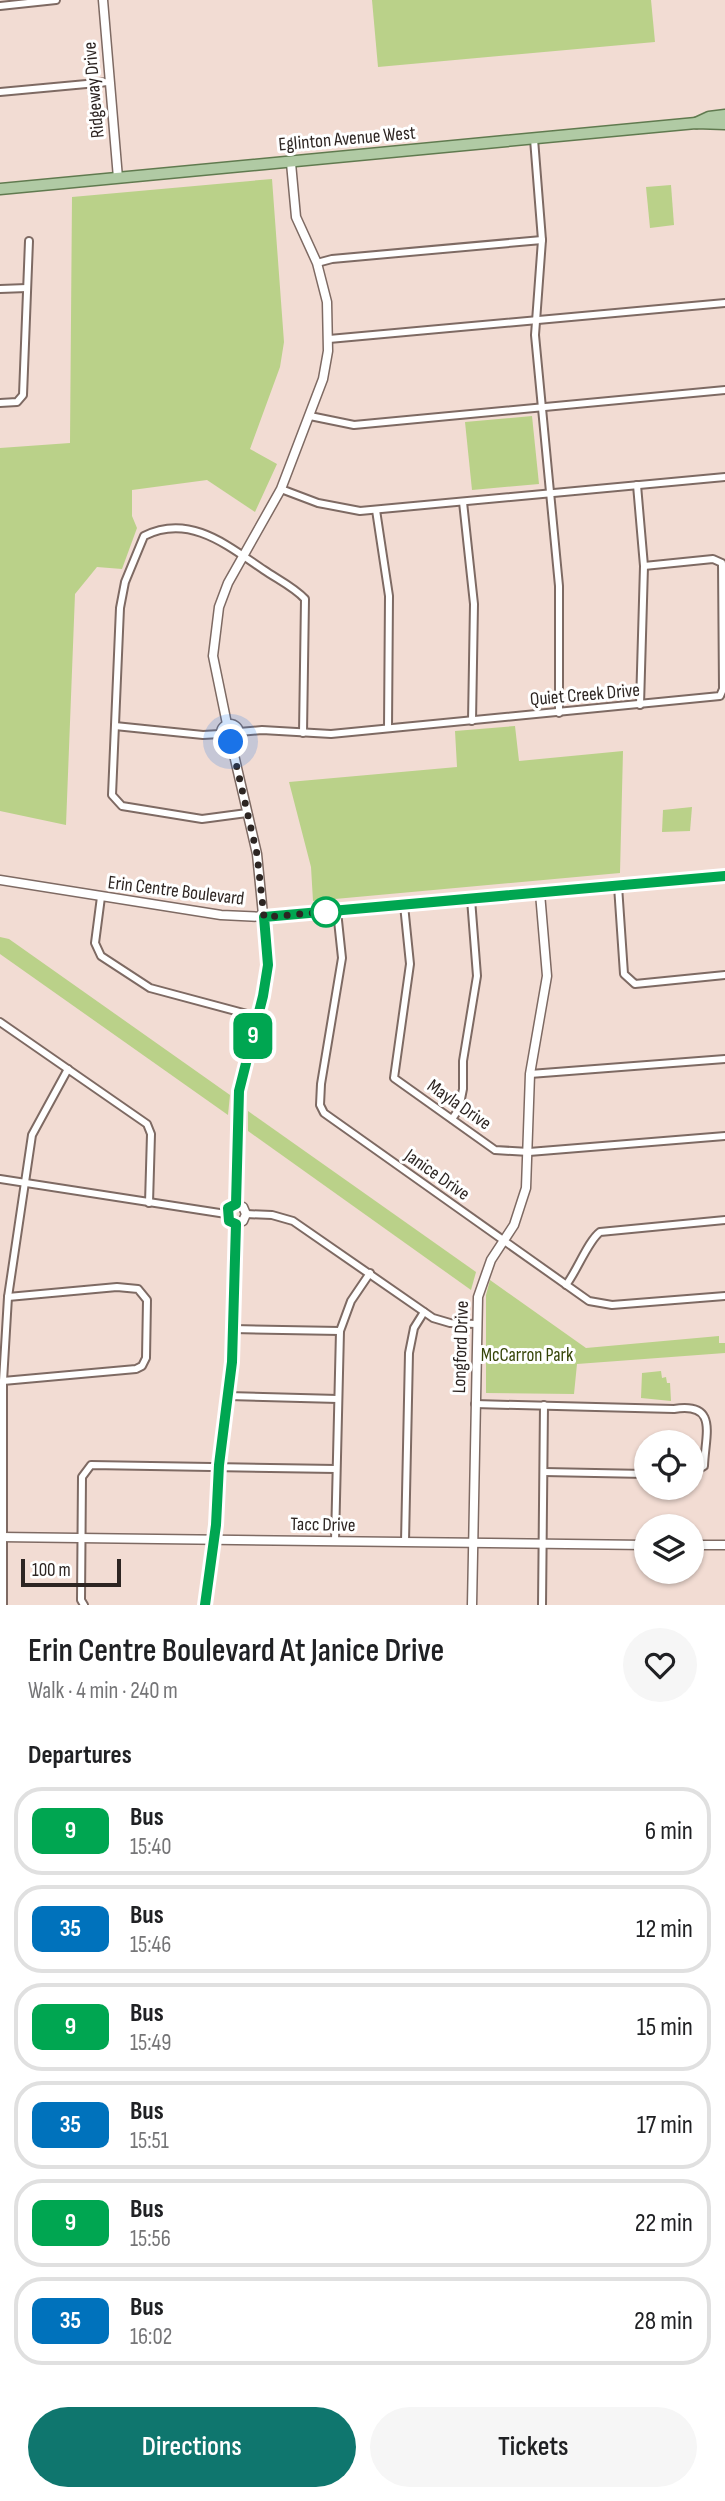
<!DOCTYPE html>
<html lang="en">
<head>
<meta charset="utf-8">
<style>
	:root { --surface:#fff; --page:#f6f6f6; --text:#202124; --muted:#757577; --line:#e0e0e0; --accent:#0f766e }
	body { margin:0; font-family:"Sofia Sans Condensed",sans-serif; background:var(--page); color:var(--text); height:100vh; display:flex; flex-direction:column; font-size:26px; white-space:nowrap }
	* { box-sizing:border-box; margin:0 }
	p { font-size:23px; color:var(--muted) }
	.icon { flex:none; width:38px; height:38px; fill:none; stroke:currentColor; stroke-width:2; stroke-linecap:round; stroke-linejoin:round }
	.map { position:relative; height:1605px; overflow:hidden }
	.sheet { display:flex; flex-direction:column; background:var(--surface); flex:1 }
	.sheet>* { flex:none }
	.badge { padding:0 14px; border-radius:10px; font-size:24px; line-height:46px }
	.buttons { position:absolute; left:634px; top:1430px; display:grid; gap:14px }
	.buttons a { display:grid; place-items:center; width:70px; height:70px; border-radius:50%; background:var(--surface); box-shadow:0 2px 5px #0004; font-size:35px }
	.scale { position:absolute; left:21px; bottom:18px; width:100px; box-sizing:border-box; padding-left:7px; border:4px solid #2d2522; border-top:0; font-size:19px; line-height:24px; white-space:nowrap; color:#2d2522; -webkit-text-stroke:5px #fff; paint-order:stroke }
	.you { position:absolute; width:35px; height:35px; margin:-18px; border:5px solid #fff; border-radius:50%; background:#1a73e8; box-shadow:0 0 0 10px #1a73e833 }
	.map>.badge { position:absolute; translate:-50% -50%; box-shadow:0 0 0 4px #fff }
	h2 { padding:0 28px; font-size:26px; line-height:63px }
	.round { display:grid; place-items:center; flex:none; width:74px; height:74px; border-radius:37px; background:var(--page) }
	.headline { display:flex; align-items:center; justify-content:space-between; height:119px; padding:0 28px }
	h1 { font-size:33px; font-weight:600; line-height:52px }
	.button { display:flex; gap:14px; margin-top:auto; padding:14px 28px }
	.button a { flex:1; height:80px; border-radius:42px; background:var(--accent); color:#fff; font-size:28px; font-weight:600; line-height:80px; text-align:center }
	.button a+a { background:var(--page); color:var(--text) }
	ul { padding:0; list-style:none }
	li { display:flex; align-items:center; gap:21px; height:88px; margin:0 14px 10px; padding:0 14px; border:4px solid var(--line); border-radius:28px }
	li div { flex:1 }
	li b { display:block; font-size:26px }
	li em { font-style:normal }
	li .badge { min-width:77px; font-weight:700; text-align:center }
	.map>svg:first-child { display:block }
	.green { fill:#bad189 }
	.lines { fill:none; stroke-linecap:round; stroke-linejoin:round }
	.minor-casing { stroke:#7e6a63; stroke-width:10 }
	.tertiary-casing { stroke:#7e6a63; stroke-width:11 }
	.primary-casing { stroke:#607a4f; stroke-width:13 }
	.minor { stroke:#fff; stroke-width:6 }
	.tertiary { stroke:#fff; stroke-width:8 }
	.primary { stroke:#b0caa4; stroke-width:10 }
	.line-casing { stroke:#fff; stroke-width:16 }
	.line { stroke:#00a651; stroke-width:10 }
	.walk { stroke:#2d2522; stroke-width:7; stroke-dasharray:0 12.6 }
	.stop-dot { fill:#fff; stroke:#00a651; stroke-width:3.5 }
	.labels { text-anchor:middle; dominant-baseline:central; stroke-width:6; stroke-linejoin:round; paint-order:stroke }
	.street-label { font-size:19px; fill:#2d2522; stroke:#fff }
	.park-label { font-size:19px; fill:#364508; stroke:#fff }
</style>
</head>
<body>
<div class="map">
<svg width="725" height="1605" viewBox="0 0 725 1605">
	<rect width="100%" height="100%" fill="#f2dcd3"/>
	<g class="green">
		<polygon points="372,0 651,0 655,42 378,67"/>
		<polygon points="272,179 284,342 280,367 250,449 277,464 255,512 207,480 132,490 132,516 137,528 122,569 97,567 75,594 66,825 0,811 0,448 70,443 72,197"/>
		<polygon points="671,185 674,225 650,228 646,187"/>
		<polygon points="532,416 539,484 472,490 465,422"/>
		<polygon points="515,726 519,761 623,751 620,873 313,901 311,867 289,782 457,767 455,731"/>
		<polygon points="692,807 690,831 662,832 663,810"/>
		<polygon points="0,937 9,939 230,1095 228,1115 0,954"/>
		<polygon points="248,1111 476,1272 471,1290 248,1131"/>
		<polygon points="490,1280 586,1348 719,1336 719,1343 725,1343 725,1353 577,1364 574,1394 486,1393 486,1295"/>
		<polygon points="661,1371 662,1378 666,1377 667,1383 670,1383 671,1401 641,1398 642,1373"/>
	</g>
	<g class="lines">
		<defs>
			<g id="minor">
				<polyline points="0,6 56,0"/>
				<polyline points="0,92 108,82"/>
				<polyline points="534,139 542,240 535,335 559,586 559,713"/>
				<polyline points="317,263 332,259 542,240"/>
				<polyline points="0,289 27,288"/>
				<polyline points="329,339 725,303"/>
				<polyline points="0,403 17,402 23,395 29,241"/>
				<polyline points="310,416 354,425 725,390"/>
				<polyline points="637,485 644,566 640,705"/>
				<polyline points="281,489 318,503 360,511 725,477"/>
				<polyline points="463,502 474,604 472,721"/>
				<polyline points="376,510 389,596 388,728"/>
				<polyline points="115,726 203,735 220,734"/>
				<polyline points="239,732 262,730 331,734 720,696 723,689 722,563 713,559 644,566"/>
				<path d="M247,813L202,819L122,806L112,795L120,608L125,582L144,536C190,513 228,546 264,570C277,579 294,587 305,599L303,733"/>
				<polyline points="618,886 624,974 635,984 725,975"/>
				<polyline points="101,897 95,943 101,956 150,988 258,1017"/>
				<polyline points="404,905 410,964 394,1078 495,1150 529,1152 725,1136"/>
				<polyline points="337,911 342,958 321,1084 320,1105 324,1113 589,1301 612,1305 725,1296"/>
				<polyline points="0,1022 147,1124 151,1134 149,1203"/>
				<polyline points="530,1074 725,1059"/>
				<polyline points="452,1119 459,1109 463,1089 463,1061 477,976 471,899"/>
				<polyline points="0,1179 226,1214"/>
				<polyline points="246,1214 272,1215 293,1221 433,1318 450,1323 476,1324"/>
				<path d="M566,1285C577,1271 588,1241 600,1232L725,1220"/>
				<polyline points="233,1329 340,1331"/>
				<polyline points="3,1381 136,1369 142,1366 146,1358 147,1300 138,1289 117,1287 8,1297"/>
				<polyline points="228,1396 338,1399"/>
				<path d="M475,1404L674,1409C719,1402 705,1435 704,1466L691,1474"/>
				<polyline points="544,1472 646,1474"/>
				<polyline points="335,1541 340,1331 351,1301 370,1273"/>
				<polyline points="405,1542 409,1353 414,1328 424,1312"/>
				<polyline points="3,1605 3,1381 8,1297 32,1135 68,1069"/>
				<polyline points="84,1605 81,1600 82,1477 91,1465 336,1469"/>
				<polyline points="542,1605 544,1405"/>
			</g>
			<g id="tertiary">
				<polyline points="103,0 118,178"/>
				<circle cx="230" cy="733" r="9"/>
				<polyline points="227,724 213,656 219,607 228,583 281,489 323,379 328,351 327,302 317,263 296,217 291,163"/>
				<polyline points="231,742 257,854 268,965 263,996 239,1091 236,1204"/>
				<polyline points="0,880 221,915 264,917 725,876"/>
				<polyline points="236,1224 243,1221 246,1214 243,1207 236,1204"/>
				<polyline points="236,1224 229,1221 228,1208 236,1204"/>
				<polyline points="0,1537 646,1545"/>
				<polyline points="691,1545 725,1545"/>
				<polyline points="205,1605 216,1525 219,1465 232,1362 236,1224"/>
				<polyline points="472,1605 478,1297 491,1260 514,1225 526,1188 530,1074 547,976 540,893"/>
			</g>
			<g id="primary">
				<polyline points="696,123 709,117 725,115"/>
				<polyline points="0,189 696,123 725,124"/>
			</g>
		</defs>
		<use href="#minor" class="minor-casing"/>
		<use href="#tertiary" class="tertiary-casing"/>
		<use href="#primary" class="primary-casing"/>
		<use href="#minor" class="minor"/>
		<use href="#tertiary" class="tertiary"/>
		<use href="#primary" class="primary"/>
	</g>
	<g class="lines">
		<defs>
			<polyline id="line" points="205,1605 216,1525 219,1465 232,1362 236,1224 229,1221 228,1208 236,1204 239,1091 263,996 268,965 264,917 725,876"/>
		</defs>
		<use href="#line" class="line-casing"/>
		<use href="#line" class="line"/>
		<polyline class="walk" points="231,742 257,854 264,917 326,912"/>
	</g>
	<circle class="stop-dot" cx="326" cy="912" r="14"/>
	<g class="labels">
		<g class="street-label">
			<text transform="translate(94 90) rotate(-95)">Ridgeway Drive</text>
			<text transform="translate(347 139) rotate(-5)">Eglinton Avenue West</text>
			<text transform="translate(585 695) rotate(-5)">Quiet Creek Drive</text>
			<text transform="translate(176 891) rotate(7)">Erin Centre Boulevard</text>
			<text transform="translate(459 1105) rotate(35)">Mayla Drive</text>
			<text transform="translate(437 1175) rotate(35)">Janice Drive</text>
			<text transform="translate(461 1347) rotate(-88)">Longford Drive</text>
			<text transform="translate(323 1525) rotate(1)">Tacc Drive</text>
		</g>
		<g class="park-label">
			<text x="527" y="1355">McCarron Park</text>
		</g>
	</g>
</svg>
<div class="buttons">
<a><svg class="icon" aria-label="locate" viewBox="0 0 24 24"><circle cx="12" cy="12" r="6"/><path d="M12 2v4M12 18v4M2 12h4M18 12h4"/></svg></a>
<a><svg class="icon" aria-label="layers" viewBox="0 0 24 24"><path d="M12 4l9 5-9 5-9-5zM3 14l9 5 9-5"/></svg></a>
</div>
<div class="scale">100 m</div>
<div class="you" style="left:231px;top:742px"></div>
<b class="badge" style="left:253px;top:1036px;background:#00a651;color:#fff">9</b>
</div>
<section class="sheet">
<div class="headline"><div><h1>Erin Centre Boulevard At Janice Drive</h1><p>Walk · 4 min · 240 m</p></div><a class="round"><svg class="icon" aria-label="heart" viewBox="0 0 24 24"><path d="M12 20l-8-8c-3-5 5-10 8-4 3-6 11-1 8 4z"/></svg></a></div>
<h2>Departures</h2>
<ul>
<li><span class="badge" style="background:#00a651;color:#fff">9</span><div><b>Bus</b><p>15:40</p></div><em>6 min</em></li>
<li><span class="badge" style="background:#0072bc;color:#fff">35</span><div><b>Bus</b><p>15:46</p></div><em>12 min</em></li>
<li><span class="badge" style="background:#00a651;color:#fff">9</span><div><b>Bus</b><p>15:49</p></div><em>15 min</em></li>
<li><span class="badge" style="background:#0072bc;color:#fff">35</span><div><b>Bus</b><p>15:51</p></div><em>17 min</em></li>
<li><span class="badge" style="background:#00a651;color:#fff">9</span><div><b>Bus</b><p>15:56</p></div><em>22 min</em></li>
<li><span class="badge" style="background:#0072bc;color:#fff">35</span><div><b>Bus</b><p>16:02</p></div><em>28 min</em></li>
</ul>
<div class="button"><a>Directions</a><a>Tickets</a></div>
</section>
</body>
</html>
